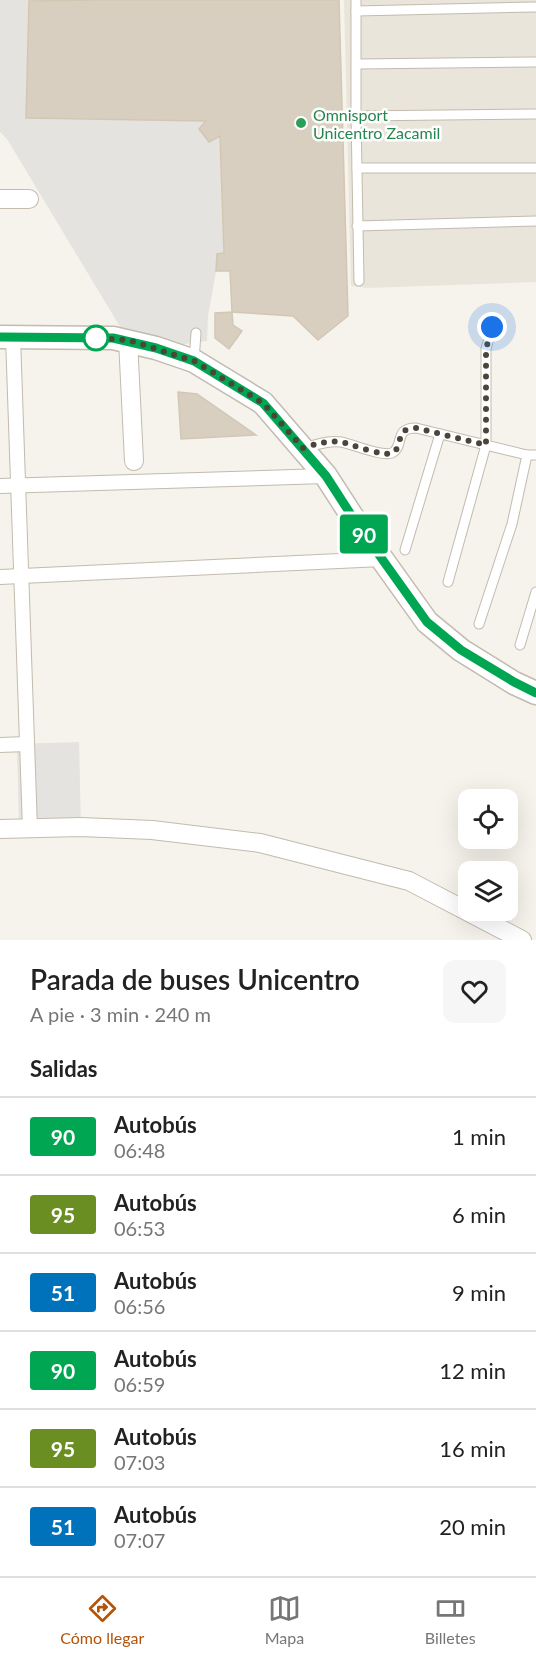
<!DOCTYPE html>
<html lang="es">
<head>
<meta charset="utf-8">
<style>
	:root { --surface:#fff; --page:#f6f6f6; --text:#222; --muted:#767676; --line:#e0e0e0; --accent:#b45309 }
	body { margin:0; font-family:Lato,sans-serif; background:var(--page); color:var(--text); height:100vh; display:flex; flex-direction:column; font-size:22px; white-space:nowrap }
	* { box-sizing:border-box; margin:0 }
	p { font-size:20px; color:var(--muted) }
	.icon { flex:none; width:33px; height:33px; fill:none; stroke:currentColor; stroke-width:2; stroke-linecap:round; stroke-linejoin:round }
	.map { position:relative; height:940px; overflow:hidden }
	.drawer { display:flex; flex-direction:column; background:var(--surface); flex:1 }
	.drawer>* { flex:none }
	.badge { padding:0 12px; border-radius:4px; font-size:21px; line-height:39px }
	.fabs { position:absolute; left:458px; top:789px; display:grid; gap:12px }
	.fabs a { display:grid; place-items:center; width:60px; height:60px; border-radius:12px; background:var(--surface); box-shadow:0 6px 24px #0002; font-size:30px }
	.you { position:absolute; width:30px; height:30px; margin:-15px; border:4px solid #fff; border-radius:50%; background:#1a73e8; box-shadow:0 0 0 9px #1a73e833 }
	.map>.badge { position:absolute; translate:-50% -50%; box-shadow:0 0 0 3px #fff }
	h2 { padding:0 30px; font-size:22px; line-height:54px }
	.round { display:grid; place-items:center; flex:none; width:63px; height:63px; border-radius:12px; background:var(--page) }
	.head { display:flex; align-items:center; justify-content:space-between; height:102px; padding:0 30px }
	h1 { font-size:28px; font-weight:600; line-height:45px }
	ul { padding:0; list-style:none }
	li { display:flex; align-items:center; gap:18px; height:78px; padding:0 30px; border-top:2px solid var(--line) }
	li div { flex:1 }
	li b { display:block; font-size:22px }
	li em { font-style:normal }
	li .badge { min-width:66px; font-weight:700; text-align:center }
	.dock { display:flex; justify-content:space-around; align-items:center; height:84px; border-top:2px solid var(--line); background:var(--surface); font-size:16px; color:var(--muted) }
	.dock a { display:grid; justify-items:center; gap:3px }
	.dock .current { color:var(--accent) }
	.map>svg:first-child { display:block }
	.residential { fill:#eae5da }
	.parking { fill:#e5e3e0 }
	.building { fill:#d8cfc1; stroke:#d3c7b4; stroke-width:1.5 }
	.lines { fill:none; stroke-linecap:round; stroke-linejoin:round }
	.service-casing { stroke:#c2bbae; stroke-width:11 }
	.pedestrian-casing { stroke:#c2bbae; stroke-width:16 }
	.minor-casing { stroke:#c2bbae; stroke-width:20 }
	.tertiary-casing { stroke:#c2bbae; stroke-width:25 }
	.service { stroke:#fff; stroke-width:9 }
	.pedestrian { stroke:#fff; stroke-width:14 }
	.minor { stroke:#fff; stroke-width:18 }
	.tertiary { stroke:#fff; stroke-width:22 }
	.line-casing { stroke:#fff; stroke-width:14 }
	.line { stroke:#00a651; stroke-width:9 }
	.walk { stroke:#4b4439; stroke-width:6; stroke-dasharray:0 10.8 }
	.leisure-dot { fill:#2e9e5b; stroke:#fff; stroke-width:2 }
	.stop-dot { fill:#fff; stroke:#00a651; stroke-width:3 }
	.labels { text-anchor:middle; dominant-baseline:central; stroke-width:5; stroke-linejoin:round; paint-order:stroke }
	.leisure-label { font-size:16px; fill:#27864d; stroke:#fff; text-anchor:start }
</style>
</head>
<body>
<div class="map">
<svg width="536" height="940" viewBox="0 0 536 940">
	<rect width="100%" height="100%" fill="#f6f3ec"/>
	<polygon class="residential" points="344,0 536,0 536,282 367,288 351,286"/>
	<g class="parking">
		<polygon points="0,0 98,0 29,2 27,118 206,121 199,129 209,142 220,136 224,253 217,254 216,272 208,316 207,341 156,348 128,340 7,139 0,132"/>
		<polygon points="79,742 81,827 19,828 17,744"/>
	</g>
	<g class="building">
		<polygon points="98,0 339,0 348,316 318,340 293,316 232,312 230,271 216,271 217,254 224,253 220,136 209,142 199,129 206,121 26,118 29,1"/>
		<polygon points="232,312 233,325 242,331 229,349 215,338 215,313"/>
		<polygon points="178,392 197,394 256,435 181,439"/>
	</g>
	<g class="lines">
		<defs>
			<g id="service">
				<polyline points="356,0 356,116 359,281"/>
				<polyline points="356,11 536,7"/>
				<polyline points="357,64 536,62"/>
				<polyline points="356,116 536,114"/>
				<polyline points="357,168 536,168"/>
				<polyline points="357,226 536,221"/>
				<polyline points="194,361 196,333"/>
				<path d="M303,448C316,445 328,440 341,442C352,444 382,457 392,453C405,446 393,428 416,428L527,455H536"/>
				<polyline points="405,550 440,434"/>
				<polyline points="448,582 486,445 486,349 492,327"/>
				<polyline points="479,624 512,524 527,455"/>
				<polyline points="520,645 536,592"/>
			</g>
			<g id="pedestrian">
				<polyline points="13,337 30,829"/>
				<polyline points="0,486 326,476"/>
				<polyline points="0,577 382,559"/>
				<polyline points="0,745 27,744"/>
			</g>
			<g id="minor">
				<polyline points="0,199 29,199"/>
				<polyline points="128,340 134,461"/>
				<polyline points="0,829 81,827 152,830 260,843 409,881 522,940"/>
			</g>
			<polyline id="tertiary" points="0,337 113,338 156,348 194,361 263,403 326,476 357,524 427,622 461,650 514,683 536,693"/>
		</defs>
		<use href="#service" class="service-casing"/>
		<use href="#pedestrian" class="pedestrian-casing"/>
		<use href="#minor" class="minor-casing"/>
		<use href="#tertiary" class="tertiary-casing"/>
		<use href="#service" class="service"/>
		<use href="#pedestrian" class="pedestrian"/>
		<use href="#minor" class="minor"/>
		<use href="#tertiary" class="tertiary"/>
	</g>
	<g class="lines">
		<defs>
			<polyline id="line" points="0,337 113,338 156,348 194,361 263,403 326,476 357,524 427,622 461,650 514,682 536,693"/>
		</defs>
		<use href="#line" class="line-casing"/>
		<use href="#line" class="line"/>
		<path class="walk" d="M96,338H93L128,340L194,361L263,403L303,448C316,444 328,440 341,442C352,444 382,457 392,453C405,446 393,428 416,428L486,445V349L492,327"/>
	</g>
	<circle class="leisure-dot" cx="301" cy="123" r="6"/>
	<circle class="stop-dot" cx="96" cy="338" r="12"/>
	<g class="labels">
		<g class="leisure-label">
			<text x="313" y="114">Omnisport<tspan x="313" dy="18">Unicentro Zacamil</tspan></text>
		</g>
	</g>
</svg>
<div class="fabs">
<a><svg class="icon" aria-label="locate" viewBox="0 0 24 24"><circle cx="12" cy="12" r="6"/><path d="M12 2v4M12 18v4M2 12h4M18 12h4"/></svg></a>
<a><svg class="icon" aria-label="layers" viewBox="0 0 24 24"><path d="M12 4l9 5-9 5-9-5zM3 14l9 5 9-5"/></svg></a>
</div>
<div class="you" style="left:492px;top:327px"></div>
<b class="badge" style="left:364px;top:534px;background:#00a651;color:#fff">90</b>
</div>
<section class="drawer">
<div class="head"><div><h1>Parada de buses Unicentro</h1><p>A pie · 3 min · 240 m</p></div><a class="round"><svg class="icon" aria-label="heart" viewBox="0 0 24 24"><path d="M12 20l-8-8c-3-5 5-10 8-4 3-6 11-1 8 4z"/></svg></a></div>
<h2>Salidas</h2>
<ul>
<li><span class="badge" style="background:#00a651;color:#fff">90</span><div><b>Autobús</b><p>06:48</p></div><em>1 min</em></li>
<li><span class="badge" style="background:#6b8e23;color:#fff">95</span><div><b>Autobús</b><p>06:53</p></div><em>6 min</em></li>
<li><span class="badge" style="background:#0072bc;color:#fff">51</span><div><b>Autobús</b><p>06:56</p></div><em>9 min</em></li>
<li><span class="badge" style="background:#00a651;color:#fff">90</span><div><b>Autobús</b><p>06:59</p></div><em>12 min</em></li>
<li><span class="badge" style="background:#6b8e23;color:#fff">95</span><div><b>Autobús</b><p>07:03</p></div><em>16 min</em></li>
<li><span class="badge" style="background:#0072bc;color:#fff">51</span><div><b>Autobús</b><p>07:07</p></div><em>20 min</em></li>
</ul>
</section>
<nav class="dock">
<a class="current"><svg class="icon" aria-label="directions" viewBox="0 0 24 24"><path d="M12 3l9 9-9 9-9-9zM9 14v-3h6M13 9l2 2-2 2"/></svg>Cómo llegar</a>
<a><svg class="icon" aria-label="map" viewBox="0 0 24 24"><path d="M3 6l6-2 6 2 6-2v14l-6 2-6-2-6 2zM9 4v14M15 6v14"/></svg>Mapa</a>
<a><svg class="icon" aria-label="tickets" viewBox="0 0 24 24"><path d="M3 7h18v10H3zM15 7v10"/></svg>Billetes</a>
</nav>
</body>
</html>
